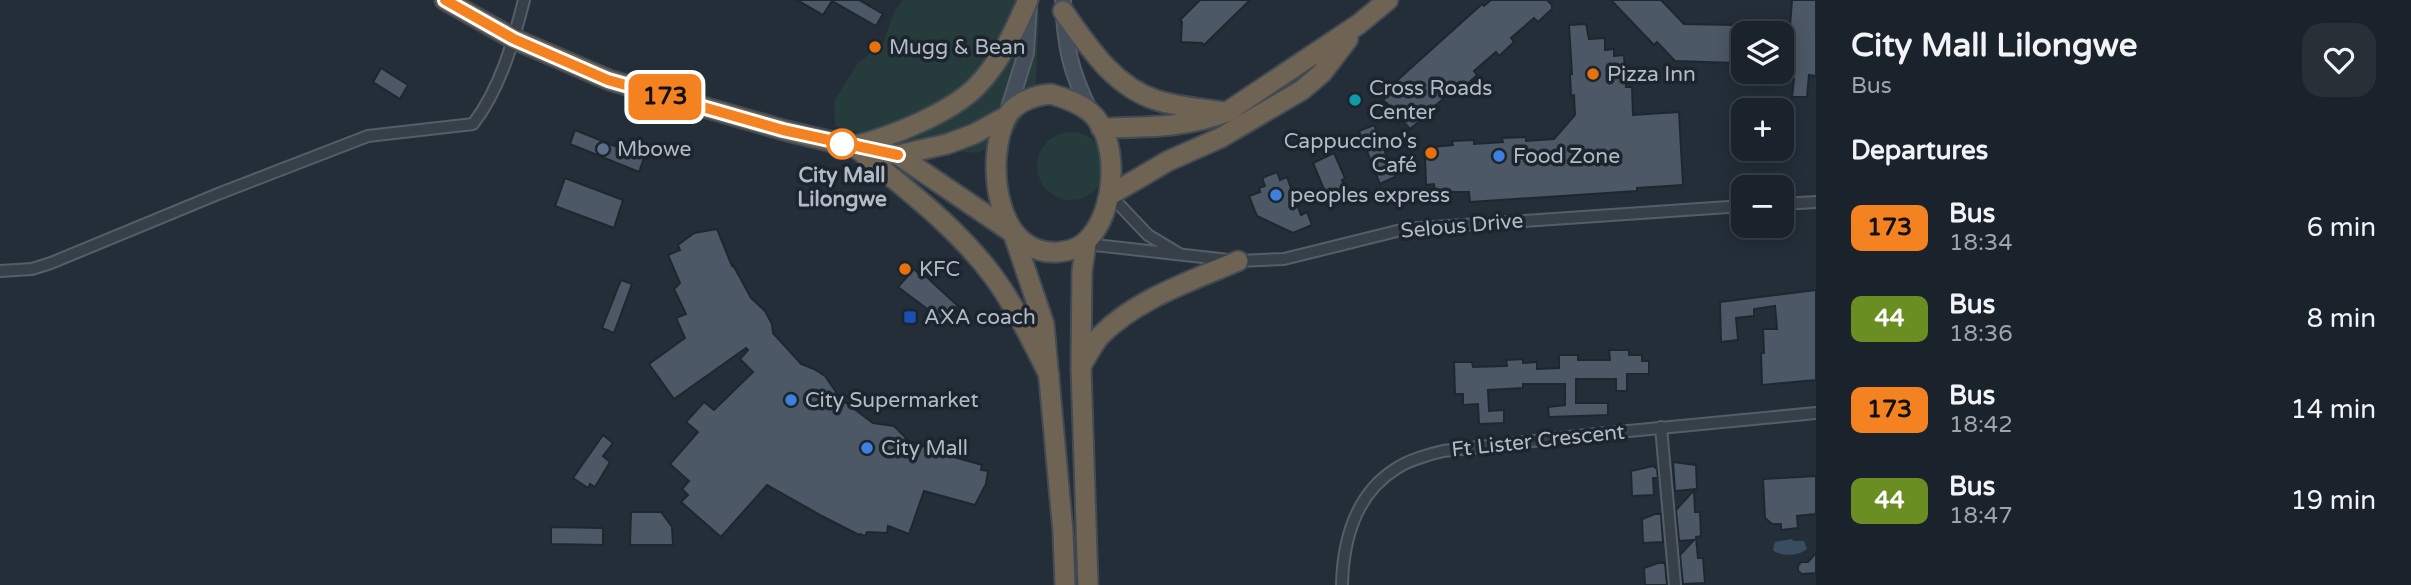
<!DOCTYPE html>
<html lang="en">
<head>
<meta charset="utf-8">
<style>
	:root { --surface:#1a222b; --page:#272f37; --text:#f1f3f6; --muted:#9fa4a9; --line:#383f47 }
	body { margin:0; font-family:"Varela Round",sans-serif; background:var(--page); color:var(--text); height:100vh; display:flex; flex-direction:column; font-size:26px; white-space:nowrap }
	* { box-sizing:border-box; margin:0 }
	p { font-size:23px; color:var(--muted) }
	.icon { flex:none; width:38px; height:38px; fill:none; stroke:currentColor; stroke-width:2; stroke-linecap:round; stroke-linejoin:round }
	.map { position:relative; flex:1; overflow:hidden }
	.panel { display:flex; flex-direction:column; background:var(--surface); width:595px }
	.panel>* { flex:none }
	.badge { padding:0 14px; border-radius:10px; font-size:24px; line-height:46px }
	.fabs { position:absolute; left:1731px; top:21px; display:grid; gap:14px }
	.fabs a { display:grid; place-items:center; width:63px; height:63px; border-radius:14px; background:var(--surface); box-shadow:0 4px 18px #0003,0 0 0 2px var(--line); font-size:35px }
	.map>.badge { position:absolute; translate:-50% -50%; box-shadow:0 0 0 4px #fff }
	h2 { padding:0 35px; font-size:26px; line-height:63px }
	.round { display:grid; place-items:center; flex:none; width:74px; height:74px; border-radius:21px; background:var(--page) }
	.summary { display:flex; align-items:center; justify-content:space-between; height:119px; padding:0 35px }
	h1 { font-size:33px; font-weight:700; line-height:52px }
	ul { padding:0; list-style:none }
	li { display:flex; align-items:center; gap:21px; height:91px; padding:0 35px }
	li div { flex:1 }
	li b { display:block; font-size:26px }
	li em { font-style:normal }
	li .badge { min-width:77px; font-weight:700; text-align:center }
	main { display:flex; flex:1; min-height:0 }
	.map>svg:first-child { display:block }
	.green { fill:#263b3b }
	.water { fill:#394d61 }
	.building { fill:#4c5865; stroke:#1e2730; stroke-width:2 }
	.lines { fill:none; stroke-linecap:round; stroke-linejoin:round }
	.street-casing { stroke:#555e67; stroke-width:14 }
	.secondary-casing { stroke:#555e67; stroke-width:18 }
	.highway-casing { stroke:#424b54; stroke-width:23 }
	.street { stroke:#374049; stroke-width:10 }
	.secondary { stroke:#454f5c; stroke-width:14 }
	.highway { stroke:#6f6354; stroke-width:19 }
	.line-casing { stroke:#fff; stroke-width:16 }
	.line { stroke:#f58220; stroke-width:10 }
	.food-dot { fill:#e8710a; stroke:#1c252e; stroke-width:2.5 }
	.culture-dot { fill:#0f9aa8; stroke:#1c252e; stroke-width:2.5 }
	.stop-dot { fill:#fff; stroke:#f58220; stroke-width:3.5 }
	.service-dot { fill:#5c6f8a; stroke:#1c252e; stroke-width:2.5 }
	.shop-dot { fill:#3f7fe0; stroke:#1c252e; stroke-width:2.5 }
	.transit-dot { fill:#1a4fb4; stroke:#1c252e; stroke-width:2.5 }
	.labels { text-anchor:middle; dominant-baseline:central; stroke-width:7; stroke-linejoin:round; paint-order:stroke }
	.poi-label { font-size:21px; fill:#b2bbc5; stroke:#1c252e; text-anchor:start }
	.stop-label { font-size:21px; font-weight:bold; fill:#b2bbc5; stroke:#1c252e }
	.street-label { font-size:21px; fill:#b2bbc5; stroke:#1c252e }
</style>
</head>
<body>
<main>
<div class="map">
<svg width="1816" height="585" viewBox="0 0 1816 585">
	<rect width="100%" height="100%" fill="#232e39"/>
	<g class="green">
		<polygon points="903,0 1038,0 1039,18 1035,98 1014,131 978,153 916,148 835,126 834,101 857,64 883,43 895,10"/>
		<circle cx="1071" cy="166" r="34"/>
	</g>
	<path class="water" d="M1791,539L1794,541H1804L1807,549C1799,556 1780,557 1773,550L1775,542Z"/>
	<g class="building">
		<polygon points="797,0 859,0 883,14 876,26 832,1 823,15"/>
		<polygon points="1200,0 1250,0 1204,45 1202,43 1181,42 1182,22 1180,20"/>
		<polygon points="1491,0 1547,0 1552,5 1552,9 1538,22 1534,18 1511,38 1514,42 1499,56 1496,52 1474,71 1477,75 1462,89 1459,85 1436,105 1440,109 1425,122 1422,119 1410,129 1402,120 1398,124 1386,110 1390,106 1383,100 1395,89 1392,85 1482,4 1484,6"/>
		<polygon points="1611,0 1661,0 1684,24 1736,25 1735,63 1675,61 1657,42 1654,45"/>
		<polygon points="1792,0 1816,0 1816,76 1809,75 1807,97 1792,97 1794,79 1782,78 1782,26 1790,27"/>
		<polygon points="1586,24 1589,39 1605,38 1605,50 1614,49 1614,56 1624,55 1626,87 1632,87 1633,115 1679,112 1683,185 1637,188 1637,191 1470,202 1469,192 1435,192 1434,184 1426,185 1425,158 1433,158 1432,147 1453,145 1452,141 1474,140 1474,144 1503,142 1502,138 1526,137 1526,141 1554,139 1575,115 1574,95 1571,96 1570,74 1572,74 1569,25"/>
		<polygon points="381,68 408,85 400,99 373,82"/>
		<polygon points="1374,125 1395,177 1380,184 1359,131"/>
		<polygon points="575,130 644,158 639,172 570,144"/>
		<polygon points="1334,153 1345,178 1342,180 1347,191 1328,199 1313,163"/>
		<polygon points="1277,172 1280,180 1287,177 1301,215 1307,212 1312,225 1293,233 1257,216 1249,196 1260,192 1259,188 1265,186 1262,178"/>
		<polygon points="565,178 623,200 614,228 555,206"/>
		<polygon points="717,229 732,266 733,265 751,298 765,311 772,324 773,333 801,364 814,369 825,376 841,399 873,423 894,426 909,441 947,455 982,465 981,470 988,471 986,484 975,505 924,491 909,534 888,526 887,533 867,532 865,536 860,534 859,535 822,516 767,485 721,537 681,502 688,495 682,489 689,481 670,464 698,432 686,422 704,402 714,410 753,372 740,359 748,350 746,348 674,399 649,364 685,338 676,318 686,314 674,289 680,283 668,255 680,250 678,245 694,233"/>
		<polygon points="914,269 918,273 920,271 958,306 942,320 898,287"/>
		<polygon points="621,280 632,284 614,333 602,328"/>
		<polygon points="1816,290 1816,380 1762,385 1761,353 1764,353 1763,329 1777,329 1775,306 1754,309 1754,316 1736,318 1738,340 1721,342 1720,302"/>
		<polygon points="1609,350 1629,350 1629,355 1642,355 1642,361 1649,361 1649,374 1627,374 1627,391 1616,391 1616,379 1576,379 1576,403 1608,403 1608,415 1549,417 1548,407 1565,405 1565,384 1523,384 1523,388 1488,390 1489,411 1504,410 1504,423 1479,424 1478,404 1463,405 1463,394 1455,394 1454,362 1472,362 1473,367 1507,366 1506,360 1523,359 1523,363 1537,362 1537,369 1559,368 1559,355 1578,355 1578,360 1610,360"/>
		<polygon points="603,435 613,443 603,456 610,462 595,487 590,484 588,488 573,478"/>
		<polygon points="1673,462 1696,465 1697,489 1675,491"/>
		<polygon points="1653,466 1657,469 1658,478 1653,478 1654,495 1632,496 1631,471"/>
		<polygon points="1816,476 1816,514 1797,516 1798,528 1781,530 1781,524 1772,524 1765,518 1763,479"/>
		<polygon points="1694,490 1695,512 1700,512 1701,536 1696,537 1698,558 1703,558 1705,583 1683,584 1680,555 1694,540 1679,541 1676,510"/>
		<polygon points="631,512 661,512 672,527 673,545 630,545"/>
		<polygon points="1655,514 1661,514 1663,542 1643,543 1642,519"/>
		<polygon points="551,527 603,528 603,545 551,544"/>
		<polygon points="1816,553 1816,573 1802,574 1798,571 1798,566 1801,562 1808,562"/>
		<polygon points="1658,563 1665,563 1667,585 1645,585 1644,568"/>
	</g>
	<g class="lines">
		<defs>
			<g id="street">
				<polyline points="1110,195 1148,235 1178,253"/>
				<polyline points="1782,204 1816,202"/>
				<polyline points="1086,244 1238,261 1284,259 1405,229 1743,206"/>
				<path d="M0,271L32,269L51,263L218,194L368,136L473,124C500,89 513,43 524,0"/>
				<polyline points="1661,427 1675,585"/>
				<path d="M1342,585C1343,540 1356,493 1397,468C1411,459 1428,455 1443,451L1587,435L1816,413"/>
			</g>
			<g id="secondary">
				<path d="M1063,0C1065,46 1070,71 1091,113"/>
				<polyline points="1007,114 1026,53 1029,5"/>
			</g>
			<g id="highway">
				<polyline points="445,0 514,39 609,80 787,131 833,142 898,155 947,144 974,134 1007,116"/>
				<path d="M1028,0C1014,32 1000,63 975,88C948,114 890,137 854,146C902,186 955,225 993,276C1015,306 1032,341 1049,375"/>
				<path d="M1063,11C1088,46 1113,86 1156,100C1178,107 1203,109 1226,112"/>
				<path d="M1051,94C1065,98 1079,103 1090,112C1119,137 1116,202 1094,232C1085,245 1076,250 1059,252C995,258 985,160 1006,118C1014,102 1036,95 1051,94Z"/>
				<path d="M1101,128C1145,127 1186,128 1227,112L1359,24L1388,0"/>
				<polyline points="898,155 1013,233 1044,324 1063,532 1065,585"/>
				<polyline points="1110,195 1168,161 1220,138 1302,90 1322,73 1348,39"/>
				<polyline points="1086,244 1082,271 1081,367 1088,585"/>
				<path d="M1082,364C1088,355 1093,344 1100,336C1136,299 1191,281 1238,261"/>
			</g>
		</defs>
		<use href="#street" class="street-casing"/>
		<use href="#secondary" class="secondary-casing"/>
		<use href="#highway" class="highway-casing"/>
		<use href="#street" class="street"/>
		<use href="#secondary" class="secondary"/>
		<use href="#highway" class="highway"/>
	</g>
	<g class="lines">
		<defs>
			<polyline id="line" points="445,0 514,39 608,80 783,130 898,155"/>
		</defs>
		<use href="#line" class="line-casing"/>
		<use href="#line" class="line"/>
	</g>
	<g class="food-dot">
		<circle cx="875" cy="47" r="7"/>
		<circle cx="1593" cy="74" r="7"/>
		<circle cx="1431" cy="153" r="7"/>
		<circle cx="905" cy="269" r="7"/>
	</g>
	<circle class="culture-dot" cx="1355" cy="100" r="7"/>
	<circle class="stop-dot" cx="842" cy="144" r="14"/>
	<circle class="service-dot" cx="603" cy="149" r="7"/>
	<g class="shop-dot">
		<circle cx="1499" cy="156" r="7"/>
		<circle cx="1276" cy="195" r="7"/>
		<circle cx="791" cy="400" r="7"/>
		<circle cx="867" cy="448" r="7"/>
	</g>
	<rect class="transit-dot" x="903" y="310" width="14" height="14" rx="3.5"/>
	<g class="labels">
		<g class="poi-label">
			<text x="889" y="47">Mugg &amp; Bean</text>
			<text x="1607" y="74">Pizza Inn</text>
			<text x="1369" y="88">Cross Roads<tspan x="1369" dy="24">Center</tspan></text>
			<text x="1417" y="141" text-anchor="end">Cappuccino's<tspan x="1417" dy="24">Café</tspan></text>
			<text x="617" y="149">Mbowe</text>
			<text x="1513" y="156">Food Zone</text>
			<text x="1290" y="195">peoples express</text>
			<text x="919" y="269">KFC</text>
			<text x="924" y="317">AXA coach</text>
			<text x="805" y="400">City Supermarket</text>
			<text x="881" y="448">City Mall</text>
		</g>
		<g class="stop-label">
			<text x="842" y="175">City Mall<tspan x="842" dy="24">Lilongwe</tspan></text>
		</g>
		<g class="street-label">
			<text transform="translate(1462 226) rotate(-5)">Selous Drive</text>
			<text transform="translate(1538 441) rotate(-6)">Ft Lister Crescent</text>
		</g>
	</g>
</svg>
<div class="fabs">
<a><svg class="icon" aria-label="layers" viewBox="0 0 24 24"><path d="M12 4l9 5-9 5-9-5zM3 14l9 5 9-5"/></svg></a>
<a>+</a>
<a>−</a>
</div>
<b class="badge" style="left:665px;top:97px;background:#f58220;color:#111">173</b>
</div>
<section class="panel">
<div class="summary"><div><h1>City Mall Lilongwe</h1><p>Bus</p></div><a class="round"><svg class="icon" aria-label="heart" viewBox="0 0 24 24"><path d="M12 20l-8-8c-3-5 5-10 8-4 3-6 11-1 8 4z"/></svg></a></div>
<h2>Departures</h2>
<ul>
<li><span class="badge" style="background:#f58220;color:#111">173</span><div><b>Bus</b><p>18:34</p></div><em>6 min</em></li>
<li><span class="badge" style="background:#6b8e23;color:#fff">44</span><div><b>Bus</b><p>18:36</p></div><em>8 min</em></li>
<li><span class="badge" style="background:#f58220;color:#111">173</span><div><b>Bus</b><p>18:42</p></div><em>14 min</em></li>
<li><span class="badge" style="background:#6b8e23;color:#fff">44</span><div><b>Bus</b><p>18:47</p></div><em>19 min</em></li>
</ul>
</section>
</main>
</body>
</html>
